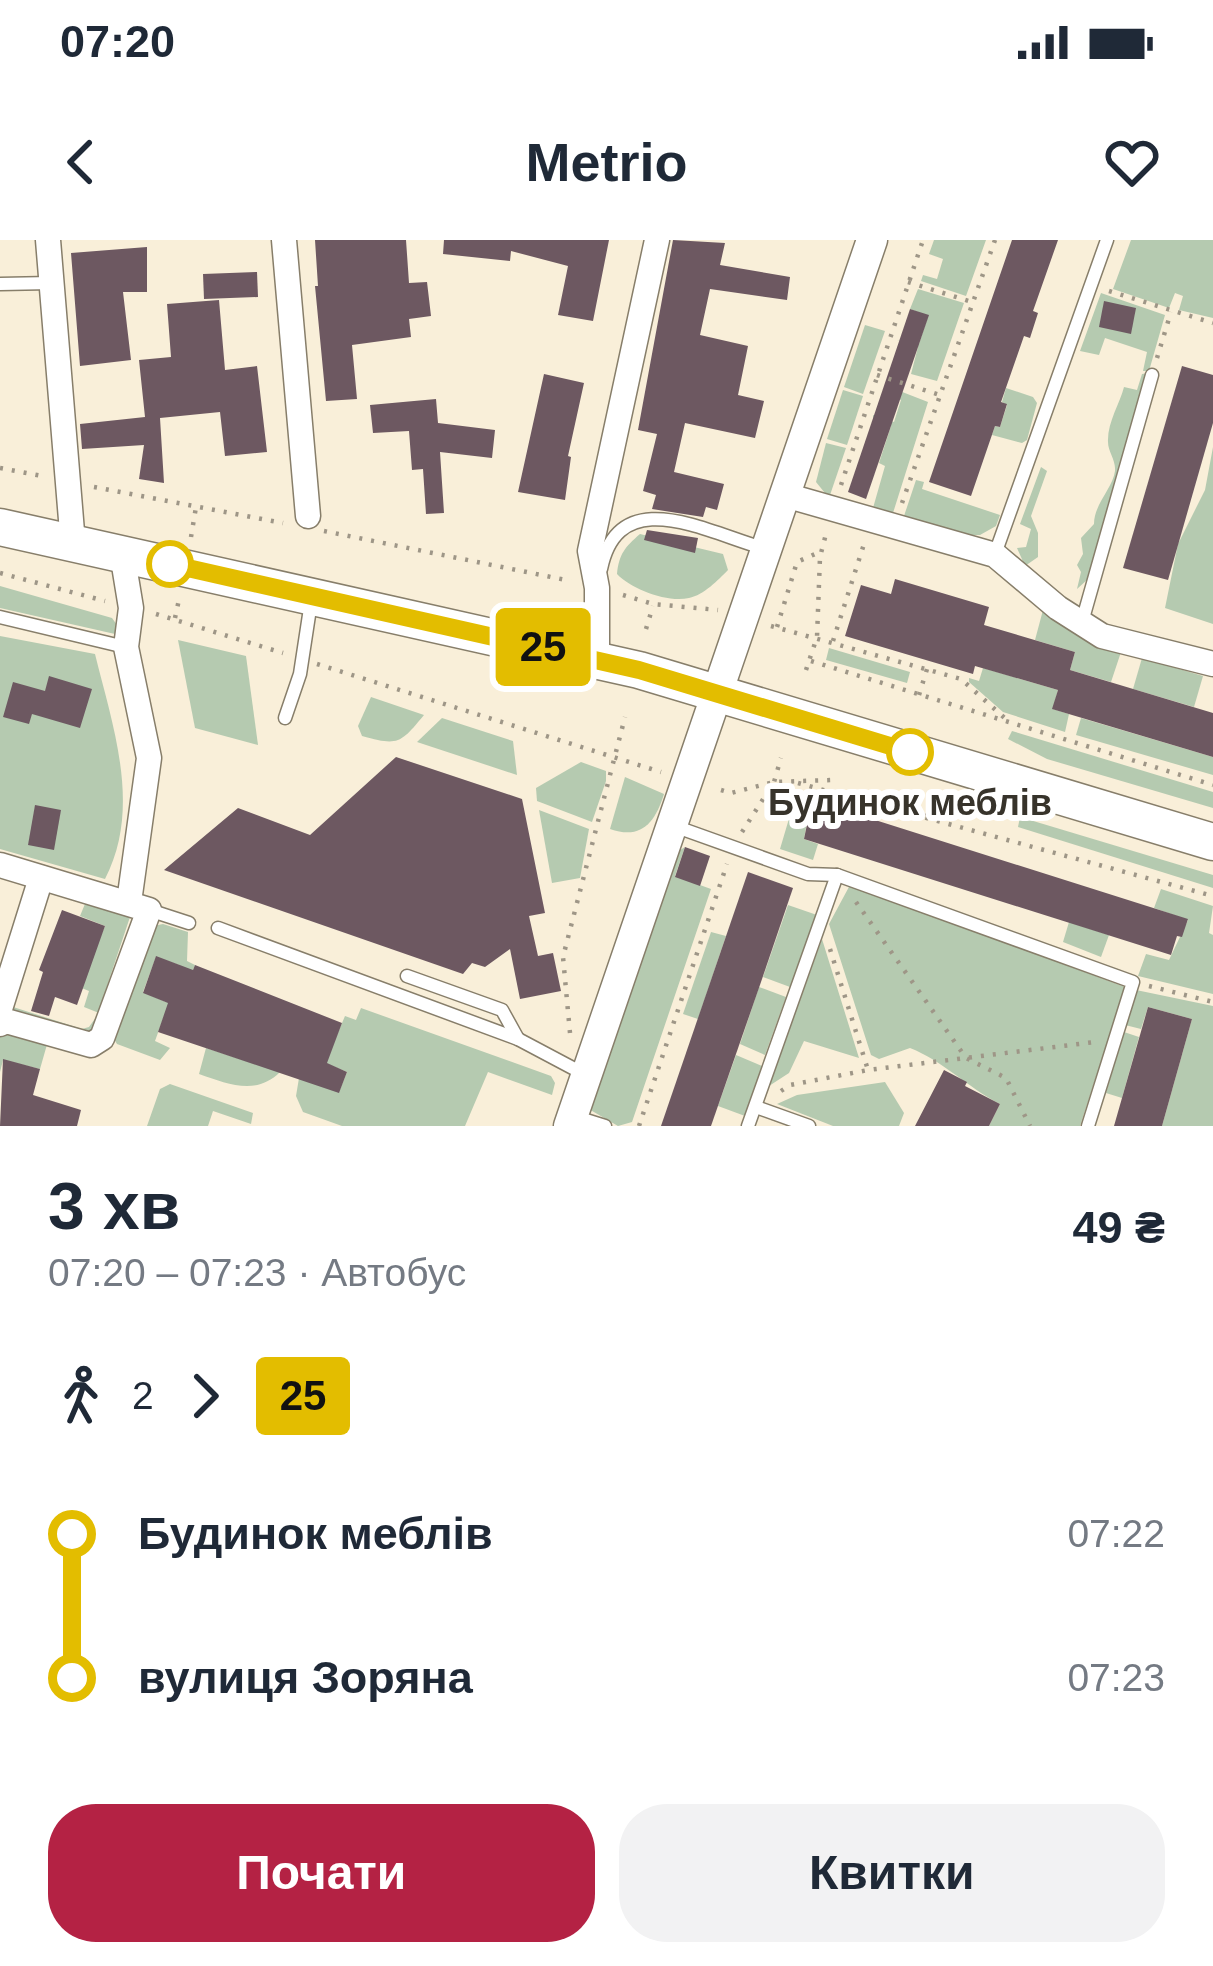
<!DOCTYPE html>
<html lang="uk">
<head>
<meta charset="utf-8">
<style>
	:root { --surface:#fff; --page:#f2f2f3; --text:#1f2937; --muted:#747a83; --accent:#b42244 }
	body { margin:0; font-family:Arial,sans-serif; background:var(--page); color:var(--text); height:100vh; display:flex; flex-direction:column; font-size:45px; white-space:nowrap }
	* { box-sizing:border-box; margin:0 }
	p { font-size:39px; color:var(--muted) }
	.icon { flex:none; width:66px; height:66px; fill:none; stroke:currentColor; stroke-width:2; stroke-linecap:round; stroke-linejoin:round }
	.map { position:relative; height:886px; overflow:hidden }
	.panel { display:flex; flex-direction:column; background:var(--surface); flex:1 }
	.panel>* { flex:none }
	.badge { padding:0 24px; border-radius:9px; font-size:42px; line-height:78px }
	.map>.badge { position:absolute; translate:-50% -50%; box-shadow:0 0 0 6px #fff }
	.legs { display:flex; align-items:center; gap:18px; height:132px; padding:0 48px; font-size:39px }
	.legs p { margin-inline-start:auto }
	.headline { display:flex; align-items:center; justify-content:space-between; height:204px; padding:0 48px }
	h1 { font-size:66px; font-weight:700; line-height:90px }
	.button { display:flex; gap:24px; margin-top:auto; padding:24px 48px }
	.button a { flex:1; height:138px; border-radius:48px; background:var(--accent); color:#fff; font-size:48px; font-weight:700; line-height:138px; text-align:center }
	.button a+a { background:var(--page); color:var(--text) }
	ul { padding:0 48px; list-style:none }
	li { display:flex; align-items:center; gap:42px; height:144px; font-size:45px }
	li i { display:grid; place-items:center; width:18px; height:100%; margin:0 15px; background:currentColor }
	li i::after { content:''; width:30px; height:30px; margin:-15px; border:9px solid; border-radius:50%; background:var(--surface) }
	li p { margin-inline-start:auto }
	li:first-child i { background:linear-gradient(#0000 50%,currentColor 0) }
	li:last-child i { background:linear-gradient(currentColor 50%,#0000 0) }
	.status { display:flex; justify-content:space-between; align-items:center; height:84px; padding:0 60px; background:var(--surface); direction:ltr }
	.status svg { height:33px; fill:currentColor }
	header { display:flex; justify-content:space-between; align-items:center; height:156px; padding:0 48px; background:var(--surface); font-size:54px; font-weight:700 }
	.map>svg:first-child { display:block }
	.green { fill:#b5cab0; fill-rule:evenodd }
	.building { fill:#6d5861 }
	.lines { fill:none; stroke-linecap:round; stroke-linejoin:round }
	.service-casing { stroke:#877e6a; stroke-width:15 }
	.minor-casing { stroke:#877e6a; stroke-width:27 }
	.tertiary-casing { stroke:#877e6a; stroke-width:33 }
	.secondary-casing { stroke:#877e6a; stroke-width:39 }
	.path { stroke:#9e9687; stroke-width:4.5; stroke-dasharray:3 9; stroke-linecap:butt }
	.service { stroke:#fff; stroke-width:12 }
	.minor { stroke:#fff; stroke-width:24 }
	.tertiary { stroke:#fff; stroke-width:30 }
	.secondary { stroke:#fff; stroke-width:36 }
	.line-1-casing { stroke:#fff; stroke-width:27 }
	.line-1 { stroke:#e3bd00; stroke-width:18 }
	.stop-1-dot { fill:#fff; stroke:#e3bd00; stroke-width:6 }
	.labels { text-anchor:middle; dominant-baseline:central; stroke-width:12; stroke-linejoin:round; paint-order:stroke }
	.stop-label { font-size:36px; font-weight:bold; fill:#37332b; stroke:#fff }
</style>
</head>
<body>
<div class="status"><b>07:20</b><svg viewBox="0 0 49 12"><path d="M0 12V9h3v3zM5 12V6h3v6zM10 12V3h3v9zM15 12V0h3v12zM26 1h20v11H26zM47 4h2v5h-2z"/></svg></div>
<header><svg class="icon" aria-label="back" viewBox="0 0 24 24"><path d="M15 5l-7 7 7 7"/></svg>Metrio<svg class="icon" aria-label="heart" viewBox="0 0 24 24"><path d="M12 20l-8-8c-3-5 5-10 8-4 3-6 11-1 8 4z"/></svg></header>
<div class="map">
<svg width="1213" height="886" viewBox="0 0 1213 886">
	<rect width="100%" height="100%" fill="#f9efd9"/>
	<g class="green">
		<polygon points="934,0 986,0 966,56 921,41 923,35 937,39 943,19 929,14"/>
		<polygon points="1131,0 1213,0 1213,78 1179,70 1183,56 1175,53 1169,68 1113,49"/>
		<polygon points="918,49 964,63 937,141 911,134 918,107 897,100 919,104 928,76 910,69"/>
		<polygon points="1101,53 1165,75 1149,131 1143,131 1147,112 1105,98 1099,115 1080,111"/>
		<polygon points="865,85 885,91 863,154 844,147"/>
		<path d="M1149,133L1088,339L1077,349L1081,332L1077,325L1083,314L1081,298L1094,284C1094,264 1113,248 1115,231C1116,220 1108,212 1108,202C1107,183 1120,163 1124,147L1137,150L1142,134Z"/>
		<polygon points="892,148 928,162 893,273 873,268 885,226 879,223 891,186 873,179 873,175 894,182 901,160 888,155"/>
		<polygon points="1006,148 1033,157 1037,163 1027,200 1022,203 992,195 995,186 1000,187 1007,165 1002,162"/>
		<polygon points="843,150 863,156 847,205 827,199"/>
		<polygon points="826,203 846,208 829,258 816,242"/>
		<polygon points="1213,207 1213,384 1165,368 1178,304 1205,250"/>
		<polygon points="1041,227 1047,231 1031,276 1038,293 1038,317 1025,326 1017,308 1026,307 1031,289 1020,284"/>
		<polygon points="916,240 924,242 922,249 1000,275 996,286 980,295 971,295 904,276"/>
		<path d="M640,294L723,314L728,330C718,340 704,355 689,358C667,363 631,349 617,334C619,314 625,307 640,294Z"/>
		<polygon points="0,346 112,378 117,385 115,394 0,368"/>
		<polygon points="1043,370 1074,393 1121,412 1111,442 1070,430 1075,412 1035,400"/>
		<path d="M0,396L95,414C113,487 142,568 105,639L0,609Z"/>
		<polygon points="178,400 246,416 258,505 195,488"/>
		<polygon points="829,408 910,432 907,443 826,420"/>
		<polygon points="1142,418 1203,436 1194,467 1133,449"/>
		<polygon points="983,428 1058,450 1053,469 1069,474 1065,492 1003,472 969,442 969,438 979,441"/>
		<path d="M371,457L424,475C400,504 398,506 362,496L358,486Z"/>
		<polygon points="442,478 513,501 517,535 417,502"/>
		<polygon points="1081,478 1213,517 1213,535 1076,495"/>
		<polygon points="1012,491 1213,552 1213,568 1047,519 1008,499"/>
		<polygon points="581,522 606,531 606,541 592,582 537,561 536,548"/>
		<path d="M625,537L664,554C655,583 641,600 610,589Z"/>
		<polygon points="796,555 811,560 804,599 818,604 813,620 780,609"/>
		<polygon points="539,570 589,589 580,638 552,643"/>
		<polygon points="1020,577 1213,635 1213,648 1018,587"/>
		<polygon points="685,607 675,636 711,649 632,882 618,886 587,868 677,612"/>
		<path d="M850,645L1125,747L1080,886H989L1000,864C967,847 943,821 910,808L879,819L871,815L829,684Z"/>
		<polygon points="1161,649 1213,666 1209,693 1213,695 1213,754 1138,736 1146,714 1169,720 1188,680 1154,668"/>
		<polygon points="87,659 131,674 91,794 9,771 10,766 82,789 89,787 99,773 84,767 89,751 79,747 105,686 80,676"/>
		<polygon points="788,665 817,675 790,747 763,737"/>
		<polygon points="1069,682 1109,695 1101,717 1063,702"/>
		<path d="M163,684L188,692L187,721L195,725L179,765L164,776L155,801L170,808L160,820L117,804L114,799L153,686ZM156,717L179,725L166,762L143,752Z"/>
		<polygon points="711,692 726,696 698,779 683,774"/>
		<polygon points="822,699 859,818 804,801 789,833 769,846"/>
		<polygon points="759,747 786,757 765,815 740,804"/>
		<polygon points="1136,750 1213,766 1213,886 1162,886 1192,779 1148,767 1141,789 1125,785"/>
		<polygon points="361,768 551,836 555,843 552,855 488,832 465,886 342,886 303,872 296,856 299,838 339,852 347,832 325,823 345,776 356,780"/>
		<polygon points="0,791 48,801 40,829 3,820 0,832"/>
		<polygon points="1124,792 1139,797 1122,858 1106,853"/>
		<path d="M206,808L280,832C256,856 228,844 199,834Z"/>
		<polygon points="736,815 762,826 745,876 718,866"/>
		<polygon points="885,842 904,873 899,886 833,886 777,864 797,855"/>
		<polygon points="170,844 253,873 251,884 213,871 208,886 147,886 160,849"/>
	</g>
	<g class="building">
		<polygon points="315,0 406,0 409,43 427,42 431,76 409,79 411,97 352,105 357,159 326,161 315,46 318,46"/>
		<polygon points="444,0 609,0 593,81 558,75 568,26 511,11 510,21 443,14"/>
		<polygon points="673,0 725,3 720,25 790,37 787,60 710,49 700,95 748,106 738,155 764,161 755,198 685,183 674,232 724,244 717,270 706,267 703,277 652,269 656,255 643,251 657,194 638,190"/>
		<polygon points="1012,0 1058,0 1033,71 1038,73 1030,98 1024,96 1001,162 1007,164 1000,187 995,186 971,256 929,242"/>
		<polygon points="147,7 147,52 123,52 131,120 80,126 71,13"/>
		<polygon points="257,32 258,57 204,59 203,34"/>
		<polygon points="219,60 225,130 257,126 267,212 225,216 220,172 160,178 164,243 139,239 144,205 82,209 80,184 145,177 139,120 171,117 167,64"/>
		<polygon points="1104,61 1136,68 1131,94 1099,87"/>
		<polygon points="910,69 929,75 866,259 848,252"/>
		<polygon points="1182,126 1213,135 1213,183 1168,340 1123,328"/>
		<polygon points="544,134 584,143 568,216 571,217 565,260 518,252"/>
		<polygon points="436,159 438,183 495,190 492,218 440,212 444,273 426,274 423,229 412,230 409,191 373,193 370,165"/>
		<polygon points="647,290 698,298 695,313 644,300"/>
		<polygon points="895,339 989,367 984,385 1075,412 1070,430 1213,473 1213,517 1052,469 1058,450 975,426 973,434 845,396 861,345 891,354"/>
		<polygon points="49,436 92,449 80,488 32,474 29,484 3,477 13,442 45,451"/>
		<polygon points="396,517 522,559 545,673 529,676 538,716 553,713 561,751 520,759 510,709 485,727 472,723 463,734 164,630 238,568 310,595"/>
		<polygon points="812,560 1188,679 1182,697 1177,696 1171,715 804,599"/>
		<polygon points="35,565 61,570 54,610 28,605"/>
		<polygon points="685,607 710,616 700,646 675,637"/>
		<polygon points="748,632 793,648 761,742 711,886 661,886"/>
		<polygon points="62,670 105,686 77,765 55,757 49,776 31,771 43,732 39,730"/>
		<polygon points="156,716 193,730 195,725 342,783 327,823 347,832 339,853 158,792 168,763 143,753"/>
		<polygon points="1148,767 1192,779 1162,886 1114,886"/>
		<polygon points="3,819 40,829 33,855 81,870 77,886 0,886"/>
		<polygon points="944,830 967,842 965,846 1000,864 989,886 915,886"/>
	</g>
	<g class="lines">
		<defs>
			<g id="service">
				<polyline points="0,44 51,43"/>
				<polyline points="995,314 1107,0"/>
				<path d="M601,329C619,242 706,292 763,308"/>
				<polyline points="0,377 125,407"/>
				<polyline points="1082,382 1152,135"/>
				<polyline points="285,478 300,434 311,362"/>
				<polyline points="674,586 808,634 837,635 1133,742 1088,886"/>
				<polyline points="149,670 189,683"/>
				<polyline points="218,688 518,799 584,834"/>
				<polyline points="407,736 502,770 518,799"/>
				<polyline points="756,867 809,886"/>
				<polyline points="573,876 605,886"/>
				<polyline points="748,886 837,635"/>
			</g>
			<g id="minor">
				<polyline points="48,0 73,304"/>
				<polyline points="284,0 308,276"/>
				<polyline points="785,255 995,315 1058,368 1102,396 1213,424"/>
				<polyline points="122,313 131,368 126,407 149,518 129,662"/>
				<polyline points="597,419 597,348 590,311 657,0"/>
				<polyline points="0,625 149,670 102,798 91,805 6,781 0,784"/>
				<polyline points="0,769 41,638"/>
			</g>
			<polyline id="tertiary" points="569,886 872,0"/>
			<polyline id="secondary" points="0,287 639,430 1213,602"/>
		</defs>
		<use href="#service" class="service-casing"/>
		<use href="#minor" class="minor-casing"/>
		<use href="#tertiary" class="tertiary-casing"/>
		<use href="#secondary" class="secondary-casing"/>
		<g class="path">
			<polyline points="908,42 972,62"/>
			<polyline points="1109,51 1213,83"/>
			<polyline points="1157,118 1171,72"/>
			<polyline points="877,135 940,155"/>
			<polyline points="0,228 42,236"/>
			<polyline points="841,245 923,0"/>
			<polyline points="94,247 283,283"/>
			<polyline points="902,263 995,0"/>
			<polyline points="324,291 571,341"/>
			<polyline points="191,297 196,267"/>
			<polyline points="0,333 105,361"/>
			<polyline points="623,355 653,364 718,370"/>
			<polyline points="156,374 283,413"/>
			<polyline points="175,378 180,355"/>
			<polyline points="771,386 961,439 1008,481"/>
			<polyline points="777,387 797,322 822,311"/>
			<polyline points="646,389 653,366"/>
			<polyline points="833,401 864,304"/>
			<polyline points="811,421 1213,545"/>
			<polyline points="317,424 661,532"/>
			<polyline points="806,430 817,397 820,317 827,290"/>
			<polyline points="919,455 927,429"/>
			<polyline points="798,543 1213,656"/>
			<polyline points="721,550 731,553 774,542 831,540"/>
			<polyline points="902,562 927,577"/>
			<polyline points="742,592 774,542 781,518"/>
			<polyline points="856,662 966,818 1006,838 1030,886"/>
			<polyline points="830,709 868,830"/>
			<polyline points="1149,746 1213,762"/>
			<polyline points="570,793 563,717 625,477"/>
			<polyline points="781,851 790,845 868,830 1095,802"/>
			<polyline points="639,886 727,624"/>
		</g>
		<use href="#service" class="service"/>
		<use href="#minor" class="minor"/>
		<use href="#tertiary" class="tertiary"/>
		<use href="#secondary" class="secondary"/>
	</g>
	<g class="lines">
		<defs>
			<polyline id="line-1" points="170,324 639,430 910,512"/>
		</defs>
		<use href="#line-1" class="line-1-casing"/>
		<use href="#line-1" class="line-1"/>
	</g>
	<g class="stop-1-dot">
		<circle cx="170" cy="324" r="21"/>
		<circle cx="910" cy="512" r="21"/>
	</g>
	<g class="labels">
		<g class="stop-label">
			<text x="910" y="562">Будинок меблів</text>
		</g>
	</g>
</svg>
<b class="badge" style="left:543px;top:407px;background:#e3bd00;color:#111">25</b>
</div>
<section class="panel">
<div class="headline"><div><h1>3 хв</h1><p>07:20 – 07:23 · Автобус</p></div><b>49 ₴</b></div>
<div class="legs"><svg class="icon" aria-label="walk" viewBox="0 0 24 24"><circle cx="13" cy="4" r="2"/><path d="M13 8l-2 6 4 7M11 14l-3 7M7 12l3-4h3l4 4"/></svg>2<svg class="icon" aria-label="forward" viewBox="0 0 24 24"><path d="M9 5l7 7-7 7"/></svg><b class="badge" style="background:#e3bd00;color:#111">25</b></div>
<ul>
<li><i style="color:#e3bd00"></i><b>Будинок меблів</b><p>07:22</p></li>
<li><i style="color:#e3bd00"></i><b>вулиця Зоряна</b><p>07:23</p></li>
</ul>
<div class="button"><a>Почати</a><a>Квитки</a></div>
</section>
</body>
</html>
